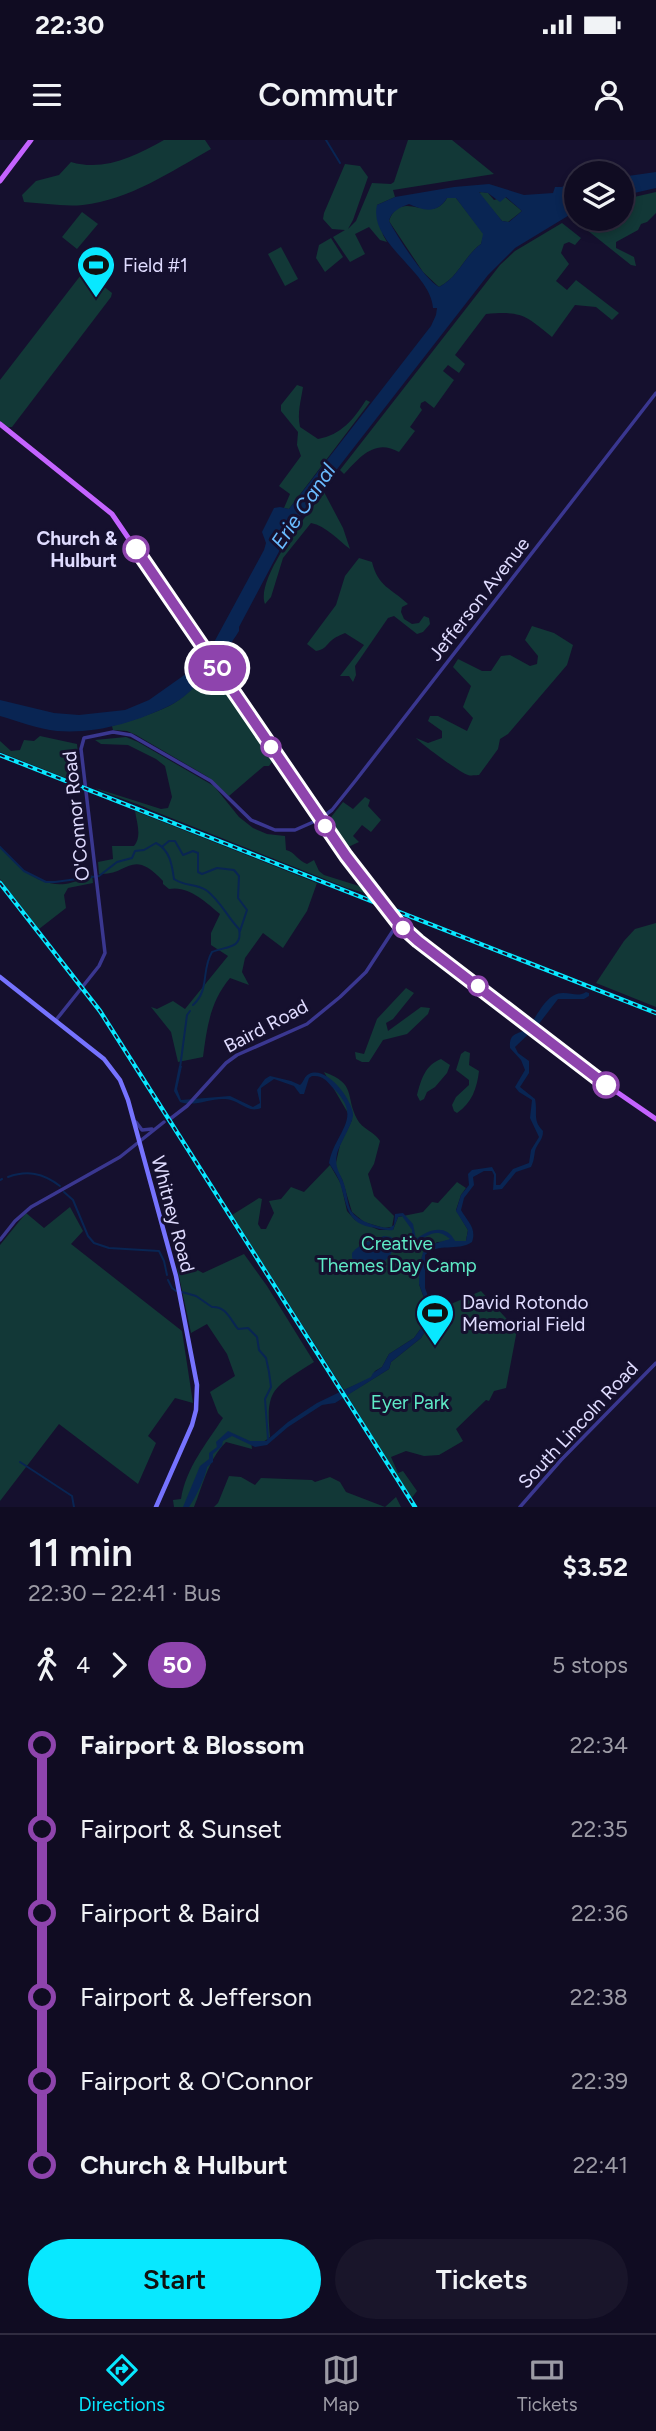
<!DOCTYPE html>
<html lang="en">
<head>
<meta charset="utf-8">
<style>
	:root { --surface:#100c22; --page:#19152a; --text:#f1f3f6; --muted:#9c9ba5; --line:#302c40; --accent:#08e8ff }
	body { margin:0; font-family:Figtree,sans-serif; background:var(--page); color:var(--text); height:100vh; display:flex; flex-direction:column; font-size:26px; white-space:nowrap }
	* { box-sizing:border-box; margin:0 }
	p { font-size:23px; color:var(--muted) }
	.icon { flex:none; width:38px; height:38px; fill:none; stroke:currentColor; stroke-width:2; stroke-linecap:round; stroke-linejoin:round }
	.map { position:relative; height:1367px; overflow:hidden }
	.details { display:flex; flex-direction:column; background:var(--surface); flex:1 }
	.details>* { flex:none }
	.badge { padding:0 14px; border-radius:23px; font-size:24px; line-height:46px }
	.fabs { position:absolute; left:564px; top:21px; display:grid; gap:14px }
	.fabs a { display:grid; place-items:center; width:70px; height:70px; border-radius:50%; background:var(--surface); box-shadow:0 4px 10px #0003,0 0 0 2px var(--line); font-size:35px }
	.map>.badge { position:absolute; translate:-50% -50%; box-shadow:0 0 0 4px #fff }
	.legs { display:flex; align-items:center; gap:10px; height:77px; padding:0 28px; font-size:23px }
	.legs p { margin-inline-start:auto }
	.summary { display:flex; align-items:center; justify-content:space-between; height:119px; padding:0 28px }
	h1 { font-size:38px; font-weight:600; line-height:52px }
	.primary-button { display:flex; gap:14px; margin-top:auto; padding:14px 28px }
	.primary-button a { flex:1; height:80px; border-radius:42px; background:var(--accent); color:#111; font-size:28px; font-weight:600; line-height:80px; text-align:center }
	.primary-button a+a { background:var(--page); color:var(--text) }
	ul { padding:0 28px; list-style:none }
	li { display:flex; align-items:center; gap:24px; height:84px; font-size:26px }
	li i { display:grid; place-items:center; width:10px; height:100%; margin:0 9px; background:currentColor }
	li i::after { content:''; width:18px; height:18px; margin:-9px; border:5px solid; border-radius:50%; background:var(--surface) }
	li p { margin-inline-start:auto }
	li:first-child i { background:linear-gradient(#0000 50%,currentColor 0) }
	li:last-child i { background:linear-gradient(currentColor 50%,#0000 0) }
	.status { display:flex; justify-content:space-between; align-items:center; height:49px; padding:0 35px; background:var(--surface); direction:ltr }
	.status svg { height:19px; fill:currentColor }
	header { display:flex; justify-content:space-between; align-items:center; height:91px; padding:0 28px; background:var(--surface); font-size:32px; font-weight:600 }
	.menu { display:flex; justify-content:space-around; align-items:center; height:98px; border-top:2px solid var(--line); background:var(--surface); font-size:19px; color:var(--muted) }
	.menu a { display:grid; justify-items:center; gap:4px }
	.menu .current { color:var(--accent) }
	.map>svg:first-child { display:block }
	.green { fill:#123837 }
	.water { fill:#092553; fill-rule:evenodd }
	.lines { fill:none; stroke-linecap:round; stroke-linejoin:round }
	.stream { stroke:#092553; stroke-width:2 }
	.tertiary { stroke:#3a3790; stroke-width:3.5 }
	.secondary { stroke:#7673ff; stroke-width:4.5 }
	.primary { stroke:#c463ff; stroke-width:5 }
	.rail-casing { stroke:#08e8ff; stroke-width:4.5 }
	.rail { stroke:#15102e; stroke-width:2; stroke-dasharray:5; stroke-linecap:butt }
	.line-1-casing { stroke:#fff; stroke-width:16 }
	.line-1 { stroke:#8e44ad; stroke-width:10 }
	.stop-1-dot { fill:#fff; stroke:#8e44ad; stroke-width:3.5 }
	.labels { text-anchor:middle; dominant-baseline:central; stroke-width:6; stroke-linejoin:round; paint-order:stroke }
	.poi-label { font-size:19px; fill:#e0dcff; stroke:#15102e; text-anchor:start }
	.stop-label { font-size:19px; font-weight:bold; fill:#e0dcff; stroke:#15102e; text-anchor:end }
	.street-label { font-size:19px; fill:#e0dcff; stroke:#15102e }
	.park-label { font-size:19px; fill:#5eeac6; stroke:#15102e }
	.water-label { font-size:21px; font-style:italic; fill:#6abbff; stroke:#15102e }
</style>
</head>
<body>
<div class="status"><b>22:30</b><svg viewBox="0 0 49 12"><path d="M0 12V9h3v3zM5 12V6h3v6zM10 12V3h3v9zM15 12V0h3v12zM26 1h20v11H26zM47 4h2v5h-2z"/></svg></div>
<header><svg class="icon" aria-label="menu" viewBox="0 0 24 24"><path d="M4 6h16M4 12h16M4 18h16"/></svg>Commutr<svg class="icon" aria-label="person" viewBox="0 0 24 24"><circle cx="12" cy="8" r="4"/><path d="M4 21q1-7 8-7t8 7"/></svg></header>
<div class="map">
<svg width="656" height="1367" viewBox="0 0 656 1367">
	<rect width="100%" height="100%" fill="#15102e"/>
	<g class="green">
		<path d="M164,0H205L211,9C172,31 129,60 83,65C64,67 43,63 24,62L22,55L36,41L59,35L71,22C104,32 135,16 164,0Z"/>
		<polygon points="408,0 452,0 494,34 393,50 395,57 377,65 383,95 387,102 380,100 369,87 355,94 365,114 350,122 333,97 345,90 332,89 323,79 324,73 345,24 360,26 368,37 353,80 348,89 356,81 372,43 391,44 394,42"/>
		<polygon points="482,52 488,53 494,60 505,57 522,71 508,82 502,81 478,53"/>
		<polygon points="656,52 656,73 647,82 641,84 638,90 616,102 616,108 634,117 636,126 631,125 572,78 576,76 576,79 621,79 621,60"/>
		<path d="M447,58H456L484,94L481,104C465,115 458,138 439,147L423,132L389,81C401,47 431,86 447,58Z"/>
		<polygon points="82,72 98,84 77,109 62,97"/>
		<path d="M562,83L581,98L575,105L569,102L564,104L561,113L569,124L556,141L567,150L576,140L619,173L612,180L596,167L575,165L552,197C525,175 522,171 486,174L455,215L465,224L459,233L448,225L443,231L454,240L434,268L425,261L421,263L420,267L422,270L410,287L415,291L399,312C375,298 360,317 344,334L340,330L500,125L515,111Z"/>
		<polygon points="331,98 343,117 325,132 316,118 319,105"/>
		<polygon points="281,107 298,139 285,146 268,114"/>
		<polygon points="84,131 112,153 111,157 12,287 8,287 0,282 0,240"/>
		<path d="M297,245L303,247C301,261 297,272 300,287L318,299C341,295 354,279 366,260L370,262L289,369L284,368L290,354L279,346L301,316L297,305L298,292L281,271V265Z"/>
		<path d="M324,352L343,388L350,409C338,400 326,386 311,383L283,418L271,457L265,464C255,439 308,373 324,352Z"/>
		<path d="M359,418L372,422C378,447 391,448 408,464L402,467L401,472L404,479L412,484L419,483L424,476L429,478L430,484L423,492L417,494L394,476L388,478L355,526L356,535L353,542L349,536H340L364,505L345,493C341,495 335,497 332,500C325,506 326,509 316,511L307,504L336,465L345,436Z"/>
		<path d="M532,486L554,493L573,505L567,525L508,594L500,599L498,609L479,635C478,635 468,636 468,635C462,634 420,603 416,598L428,603L442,598V591L428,581L430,576H438L467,591L473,578L463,567L471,546L453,527L458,519L482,531H491L501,516L510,515L530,526L537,524L538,516L525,500Z"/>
		<path d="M213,526L274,619L269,626H264L229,656L208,637L136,595L127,591L113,590L112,586C132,580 153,574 171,565C187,556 201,539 213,526Z"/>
		<polygon points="40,596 77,604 81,644 0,612 0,601 11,611 20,610 24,600 34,601"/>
		<path d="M126,597L138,602L214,646L239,677L253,688L267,694L285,696L286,710C295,712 298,721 307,724L314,720L319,731L324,735L359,746L368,754L347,748L151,670C132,661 113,657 95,648L161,669L168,668L172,657L165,626L156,619L128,605L101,604L95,600Z"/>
		<polygon points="365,657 370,660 368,666 381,680 371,692 362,685 353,696 359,702 346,708 328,681 343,662 353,669"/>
		<path d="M135,671L317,743L307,771L283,808L263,793L245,818L242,832L249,845L230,838C210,862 207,887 203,917L178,922L171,892L151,867L157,869L173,861L185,869L228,816L211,805V793L220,774C206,762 188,745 169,749L163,744V741C131,707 129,736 99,734L98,722L113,719L112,706H134C142,697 137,683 135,671Z"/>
		<path d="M0,706C15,725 38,747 65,744C74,743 84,738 92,735L93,743L68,748L64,755L66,768L39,789L0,739Z"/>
		<polygon points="656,783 656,867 596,843 624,801 635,789"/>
		<polygon points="406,848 414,853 393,879 386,883 388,891 421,867 430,868 428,874 407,894 383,900 369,922 362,922 356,919 355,912 364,914 377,879"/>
		<path d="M465,911L470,913L469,925L479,931C477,948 472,963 457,973L454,971L452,965L456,957L469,945V940L456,930L461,914Z"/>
		<path d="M441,919L450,925L447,933L435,947L427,952L424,959L420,961L417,955C421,940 425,925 441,919Z"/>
		<path d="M324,932C357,944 345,956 357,979C362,989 375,992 380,1001L374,1024L368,1034L374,1056L394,1076L392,1087L384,1088L364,1082L352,1072L342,1039L335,1027L340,1005L352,980Z"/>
		<polygon points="330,1025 341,1044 347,1071 355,1080 379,1090 393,1090 398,1077 423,1072 432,1062 438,1063 457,1042 466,1048 461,1055 456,1070 468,1090 466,1101 437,1102 422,1116 419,1144 425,1161 444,1167 481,1151 517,1190 506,1248 494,1251 489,1261 486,1260 456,1289 463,1301 439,1315 424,1316 406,1311 391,1317 398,1333 403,1331 417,1351 411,1359 347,1255 389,1229 391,1222 421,1198 430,1183 427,1180 414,1198 389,1214 382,1227 375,1231 371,1238 344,1250 232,1075 259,1058 262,1059 258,1084 261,1089 266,1089 274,1073 269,1061 281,1059 291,1047 304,1052"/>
		<polygon points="70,1067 83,1091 71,1104 182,1191 193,1263 175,1258 148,1296 156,1303 138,1344 59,1284 0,1361 0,1105 26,1073 44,1088"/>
		<path d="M244,1114L267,1146L314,1222C274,1248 265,1247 270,1297L262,1303L251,1301L252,1309L226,1302C208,1320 203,1345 194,1367H174L173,1360L181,1359C186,1328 206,1304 223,1278L218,1273L210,1252L235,1236L227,1214L207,1184L191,1193L177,1127L190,1126L203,1133Z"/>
		<polygon points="229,1336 241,1337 255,1345 261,1338 312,1340 315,1342 330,1337 340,1342 346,1352 385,1367 396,1357 401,1367 214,1367 218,1363"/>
	</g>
	<g class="water">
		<polygon points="656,32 656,48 621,56 621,37"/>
		<path d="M573,40L576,44V71L515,108L488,135L292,387L239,487V491C226,512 194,554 171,565C136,582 97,594 57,591C38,589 18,581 0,576V560L54,573L79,575L125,570L149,560L190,531L203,518L212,506L264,410L266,403L262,392L274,368L280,367L289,369L431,186L436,175L437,168H433C431,132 368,103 377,65L395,57L454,47L489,44L524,55L553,53L555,47H562ZM479,52L488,53L500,62L506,57L522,71L509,82L502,81ZM447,58H456L483,94L481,104C465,115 458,138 439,147C425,140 397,96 389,81C391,71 401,67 409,64C424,71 437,74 447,58Z"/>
		<path d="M586,852L589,853V856L584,859H558L538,885L515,907L518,913L529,921V933L520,947L535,959C538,973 532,980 543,991C543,1001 537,1003 535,1011C534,1017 534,1021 531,1027L516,1032L502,1049L493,1050L494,1035L492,1031H484L473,1037L474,1045L464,1058L461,1070C467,1081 477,1088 472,1102C457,1112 438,1102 425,1115V1148L434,1172L432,1180L421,1198L391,1222L389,1229L335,1263L322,1265L288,1287L267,1305L255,1307L232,1296L223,1301L222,1306L213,1314V1322L207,1327C206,1336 195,1359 189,1367H183L200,1326L209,1319V1313L217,1307L216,1302L228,1291L250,1301H266L288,1282L317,1263L371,1237L373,1233L382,1227L389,1214L414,1198L427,1180L429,1171L419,1144V1129L423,1112L430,1105L450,1099C433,1084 426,1102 412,1100V1090L402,1076L398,1077L393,1090C384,1091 378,1088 370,1087C346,1082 347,1064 340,1043C338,1036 333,1030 329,1023C335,991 364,979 334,949C327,941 323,935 312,936L309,938L304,954H300L294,946L274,939L261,948V968C247,974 239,959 225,959C210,958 195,967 180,962L174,951L179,926H182L177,949L181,960L230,956L253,967L260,963L257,950L265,939L270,936L291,941L300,945C304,942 304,936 309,934C326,925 352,959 353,974C354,982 340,1003 337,1014C334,1028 340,1032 344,1044C347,1052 347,1063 351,1071C359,1082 377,1087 389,1088L394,1085L395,1074L403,1073L413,1084L416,1099C428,1090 446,1083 455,1101H466L468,1090L456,1071L461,1055L469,1045L468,1034L472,1030L492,1027L496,1034V1045H500L513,1029L529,1023L531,1010L539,997L530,978L532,960L519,952L515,947L525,930L521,920L510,908C509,893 516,895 527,889C537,878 545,853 563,853C573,853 578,857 586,852Z"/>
		<path d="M384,1096L391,1097L395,1101C391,1123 380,1125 361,1127L352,1118V1113C361,1102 372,1101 384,1096Z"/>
	</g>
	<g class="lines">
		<g class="stream">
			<polyline points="326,0 340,23"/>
			<polyline points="163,706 169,701 175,701 183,715 193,711 198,713 198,732 202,734 217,728 234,730 239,736 238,758 247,770 240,791"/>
			<path d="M0,707L24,731L46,742H55L99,736L117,722L132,718L135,711L144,710L156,703C170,710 172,725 174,739C184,746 196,744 206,750C220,760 228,778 239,789C243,809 226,806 212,812C201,830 210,850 193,865"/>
			<polyline points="180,928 187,875 190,871"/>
			<path d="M8,1037C27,1030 43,1033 60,1046"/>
			<polyline points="0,1040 2,1039"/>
			<polyline points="64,1052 73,1060 88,1096 94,1103 109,1108 159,1111 164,1121 167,1135"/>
			<polyline points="168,1140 172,1148 176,1151"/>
			<path d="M182,1152L196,1156L212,1167C226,1166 230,1179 238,1189L248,1188L257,1197L259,1210L266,1218L269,1232L271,1247L265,1259L268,1299"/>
			<polyline points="20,1322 72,1356 74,1367"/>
		</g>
		<g class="tertiary">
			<polyline points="56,880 99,826 105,813 81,609 84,598 113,592 131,595 211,641 251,680 275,690 295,690 320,679 332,670 356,640 656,253"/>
			<polyline points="170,979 187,966 226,923 237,915 307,884 340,857 366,832 398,783"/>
			<polyline points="136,982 142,990 152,989"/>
			<polyline points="0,1100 15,1081 31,1067 120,1017 164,982"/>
			<polyline points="520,1367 561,1320 656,1223"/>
		</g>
		<polyline class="secondary" points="0,837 104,919 120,940 128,960 176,1136 197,1245 196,1270 192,1285 156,1367"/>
		<g class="primary">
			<polyline points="0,41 31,0"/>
			<polyline points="0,284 112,374 339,707 398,783 579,926 656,979"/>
		</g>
		<defs>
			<g id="rail">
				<polyline points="0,615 656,873"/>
				<polyline points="0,743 100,871 415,1367"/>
			</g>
		</defs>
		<use href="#rail" class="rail-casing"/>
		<use href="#rail" class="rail"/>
	</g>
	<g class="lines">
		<defs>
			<polyline id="line-1" points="136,409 346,716 398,783 418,801 606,945"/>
		</defs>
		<use href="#line-1" class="line-1-casing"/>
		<use href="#line-1" class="line-1"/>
	</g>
	<defs>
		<symbol id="stadium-pin" viewBox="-11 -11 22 30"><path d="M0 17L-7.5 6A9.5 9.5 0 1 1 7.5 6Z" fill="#08e8ff" stroke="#15102e"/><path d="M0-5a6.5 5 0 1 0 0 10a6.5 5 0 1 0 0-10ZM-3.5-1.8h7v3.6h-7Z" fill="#111"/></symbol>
	</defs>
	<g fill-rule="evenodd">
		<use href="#stadium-pin" x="74" y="103" width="44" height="60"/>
		<use href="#stadium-pin" x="413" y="1151" width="44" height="60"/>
	</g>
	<g class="stop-1-dot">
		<circle cx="136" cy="409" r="12"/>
		<circle cx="271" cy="607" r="9"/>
		<circle cx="325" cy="686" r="9"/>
		<circle cx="403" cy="788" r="9"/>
		<circle cx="478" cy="846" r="9"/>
		<circle cx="606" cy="945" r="12"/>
	</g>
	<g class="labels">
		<g class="poi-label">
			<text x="123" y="125">Field #1</text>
			<text x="462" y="1162">David Rotondo<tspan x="462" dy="22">Memorial Field</tspan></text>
		</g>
		<g class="stop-label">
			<text x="117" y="398">Church &amp;<tspan x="117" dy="22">Hulburt</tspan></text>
		</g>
		<g class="street-label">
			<text transform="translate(479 459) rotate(-52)">Jefferson Avenue</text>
			<text transform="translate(76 676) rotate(-96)">O'Connor Road</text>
			<text transform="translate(266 886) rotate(-28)">Baird Road</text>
			<text transform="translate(173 1074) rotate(75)">Whitney Road</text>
			<text transform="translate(578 1285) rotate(-47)">South Lincoln Road</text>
		</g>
		<g class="park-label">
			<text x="397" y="1103">Creative<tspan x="397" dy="22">Themes Day Camp</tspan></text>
			<text x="410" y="1262">Eyer Park</text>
		</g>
		<g class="water-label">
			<text transform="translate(303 366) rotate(-56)">Erie Canal</text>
		</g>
	</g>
</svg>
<div class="fabs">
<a><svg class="icon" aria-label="layers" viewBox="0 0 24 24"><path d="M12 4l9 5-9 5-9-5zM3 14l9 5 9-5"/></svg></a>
</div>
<b class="badge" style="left:217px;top:528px;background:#8e44ad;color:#fff">50</b>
</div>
<section class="details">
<div class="summary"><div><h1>11 min</h1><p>22:30 – 22:41 · Bus</p></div><b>$3.52</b></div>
<div class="legs"><svg class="icon" aria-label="walk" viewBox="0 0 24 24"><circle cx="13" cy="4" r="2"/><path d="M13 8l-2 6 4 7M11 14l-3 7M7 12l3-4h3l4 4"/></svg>4<svg class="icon" aria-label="forward" viewBox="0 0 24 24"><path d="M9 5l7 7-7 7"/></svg><b class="badge" style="background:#8e44ad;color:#fff">50</b><p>5 stops</p></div>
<ul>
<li><i style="color:#8e44ad"></i><b>Fairport &amp; Blossom</b><p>22:34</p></li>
<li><i style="color:#8e44ad"></i><span>Fairport &amp; Sunset</span><p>22:35</p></li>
<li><i style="color:#8e44ad"></i><span>Fairport &amp; Baird</span><p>22:36</p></li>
<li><i style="color:#8e44ad"></i><span>Fairport &amp; Jefferson</span><p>22:38</p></li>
<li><i style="color:#8e44ad"></i><span>Fairport &amp; O'Connor</span><p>22:39</p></li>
<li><i style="color:#8e44ad"></i><b>Church &amp; Hulburt</b><p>22:41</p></li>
</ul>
<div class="primary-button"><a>Start</a><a>Tickets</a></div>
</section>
<nav class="menu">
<a class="current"><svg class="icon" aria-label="directions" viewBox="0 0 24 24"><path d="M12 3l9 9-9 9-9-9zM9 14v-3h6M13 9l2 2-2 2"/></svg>Directions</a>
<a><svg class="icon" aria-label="map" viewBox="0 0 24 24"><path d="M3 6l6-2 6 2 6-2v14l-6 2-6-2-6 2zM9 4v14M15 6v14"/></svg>Map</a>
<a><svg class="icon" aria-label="tickets" viewBox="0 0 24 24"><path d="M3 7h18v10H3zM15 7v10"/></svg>Tickets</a>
</nav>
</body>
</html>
